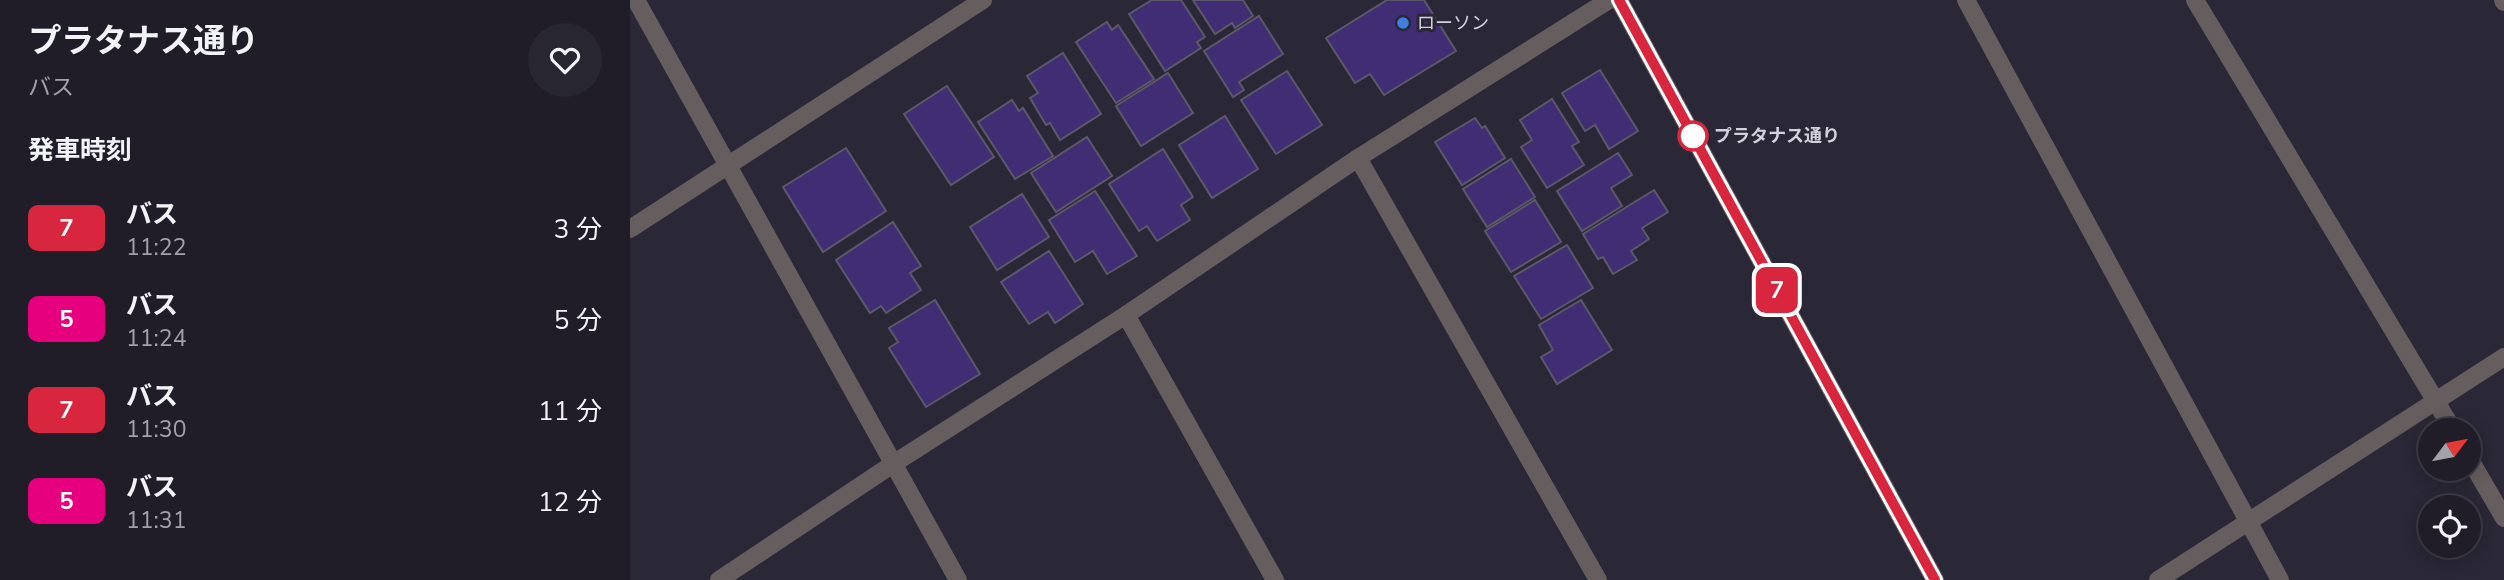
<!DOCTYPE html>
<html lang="ja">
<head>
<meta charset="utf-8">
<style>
	:root { --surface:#201d28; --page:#282630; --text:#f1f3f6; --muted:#a2a2a8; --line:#3d3b45 }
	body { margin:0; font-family:"Nunito Sans","Noto Sans JP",sans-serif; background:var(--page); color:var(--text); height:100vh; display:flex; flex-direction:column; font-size:26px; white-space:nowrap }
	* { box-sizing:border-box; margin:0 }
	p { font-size:23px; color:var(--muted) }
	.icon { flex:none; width:38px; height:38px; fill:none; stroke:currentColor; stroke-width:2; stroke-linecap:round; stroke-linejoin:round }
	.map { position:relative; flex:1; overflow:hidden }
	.drawer { display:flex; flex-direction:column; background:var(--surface); width:630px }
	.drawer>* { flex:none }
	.badge { padding:0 14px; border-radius:10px; font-size:24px; line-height:46px }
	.needle { width:46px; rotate:58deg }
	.tools { position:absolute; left:1788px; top:418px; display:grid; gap:14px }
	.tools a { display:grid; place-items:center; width:63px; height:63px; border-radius:50%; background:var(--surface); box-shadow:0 4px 18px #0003,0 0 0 2px var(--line); font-size:35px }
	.map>.badge { position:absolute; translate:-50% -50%; box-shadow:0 0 0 4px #fff }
	h2 { padding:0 28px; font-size:26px; line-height:63px }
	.round { display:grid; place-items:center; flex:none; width:74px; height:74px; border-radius:37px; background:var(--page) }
	.overview { display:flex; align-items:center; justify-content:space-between; height:119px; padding:0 28px }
	h1 { font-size:33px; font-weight:700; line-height:52px }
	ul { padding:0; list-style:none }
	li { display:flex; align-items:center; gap:21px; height:91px; padding:0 28px }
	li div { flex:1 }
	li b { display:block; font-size:26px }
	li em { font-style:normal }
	li .badge { min-width:77px; font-weight:700; text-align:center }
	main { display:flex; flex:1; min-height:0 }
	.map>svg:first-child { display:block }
	.building { fill:#402d73; stroke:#5b586a; stroke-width:2 }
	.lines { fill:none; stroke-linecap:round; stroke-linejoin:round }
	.minor { stroke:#665d5e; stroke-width:18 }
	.tertiary { stroke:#665d5e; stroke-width:18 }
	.line-casing { stroke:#fff; stroke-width:16 }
	.line { stroke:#d7263d; stroke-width:10 }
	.shop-dot { fill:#3f7fe0; stroke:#2a2736; stroke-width:2.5 }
	.stop-dot { fill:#fff; stroke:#d7263d; stroke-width:3.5 }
	.labels { text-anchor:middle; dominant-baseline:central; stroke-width:6; stroke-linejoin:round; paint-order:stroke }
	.poi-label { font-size:18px; fill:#d3d1db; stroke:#2a2736; text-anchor:start }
	.stop-label { font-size:18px; font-weight:bold; fill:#d3d1db; stroke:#2a2736; text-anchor:start }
</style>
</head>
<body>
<main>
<section class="drawer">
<div class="overview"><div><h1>プラタナス通り</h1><p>バス</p></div><a class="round"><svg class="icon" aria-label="heart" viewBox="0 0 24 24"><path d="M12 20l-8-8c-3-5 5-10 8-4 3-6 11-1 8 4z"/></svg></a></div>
<h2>発車時刻</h2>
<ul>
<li><span class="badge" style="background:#d7263d;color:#fff">7</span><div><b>バス</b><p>11:22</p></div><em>3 分</em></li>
<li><span class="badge" style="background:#e6007e;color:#fff">5</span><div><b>バス</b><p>11:24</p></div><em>5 分</em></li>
<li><span class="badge" style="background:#d7263d;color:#fff">7</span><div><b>バス</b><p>11:30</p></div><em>11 分</em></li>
<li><span class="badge" style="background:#e6007e;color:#fff">5</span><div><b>バス</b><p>11:31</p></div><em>12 分</em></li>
</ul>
</section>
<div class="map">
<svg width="1874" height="580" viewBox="0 0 1874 580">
	<rect width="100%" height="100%" fill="#2a2736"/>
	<g class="building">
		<polygon points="522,0 551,0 575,37 567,42 571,48 535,71 499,14"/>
		<polygon points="563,0 613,0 623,16 605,28 602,23 585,34"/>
		<polygon points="757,0 794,0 826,51 754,95 740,74 725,83 696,38"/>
		<polygon points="629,16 653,54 609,82 614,90 603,97 574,51"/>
		<polygon points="477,22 482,30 488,25 524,79 486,103 446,42"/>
		<polygon points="433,53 471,114 430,140 420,123 416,125 400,98 408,93 397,76"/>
		<polygon points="970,70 1008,131 979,149 965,125 955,131 932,93"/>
		<polygon points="657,71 692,125 646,154 611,100"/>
		<polygon points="538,73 563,113 511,146 486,106"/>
		<polygon points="317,86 364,157 321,185 274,114"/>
		<polygon points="922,99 949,142 942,146 954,165 917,188 891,147 902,140 890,120"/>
		<polygon points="382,100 389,111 393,108 423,156 385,179 348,122"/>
		<polygon points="595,116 628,169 582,198 549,145"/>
		<polygon points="845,118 852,128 855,126 875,158 832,185 805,142"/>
		<polygon points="457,137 482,176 426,212 401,173"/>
		<polygon points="216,148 256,211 193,252 153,187"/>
		<polygon points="533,149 563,197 551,205 560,220 527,241 517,226 509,231 479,184"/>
		<polygon points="988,153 1002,175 981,188 992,206 952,231 927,191"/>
		<polygon points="881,159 905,197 857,227 833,189"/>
		<polygon points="1024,190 1038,212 1012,228 1019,239 1001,251 1007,260 983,274 973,257 968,259 953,234"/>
		<polygon points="465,191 507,256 477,274 463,251 445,262 419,220"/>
		<polygon points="392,194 419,237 367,270 340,227"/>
		<polygon points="905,200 931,242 881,272 855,231"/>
		<polygon points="263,222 291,266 280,273 291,290 256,313 251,306 240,313 206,260"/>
		<polygon points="937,245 963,288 911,319 884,276"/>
		<polygon points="419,251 453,304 425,323 418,312 399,324 371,282"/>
		<polygon points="305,300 350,374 296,407 259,348 268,342 259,328"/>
		<polygon points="951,300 982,350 927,384 911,357 923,350 909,325"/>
	</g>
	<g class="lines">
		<g class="minor">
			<polyline points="6,0 328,580"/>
			<polyline points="1336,0 1650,580"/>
			<polyline points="1565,0 1823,430"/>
			<polyline points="1873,0 1874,2"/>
			<polyline points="728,158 968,580"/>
			<polyline points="496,315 645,580"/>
			<polyline points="1839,458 1874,518"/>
			<polyline points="89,580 263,464 496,315 728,158 979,0"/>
			<polyline points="1528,580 1874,357"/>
		</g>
		<g class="tertiary">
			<polyline points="989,0 1305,580"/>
			<polyline points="0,229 353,0"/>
		</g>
	</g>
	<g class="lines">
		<defs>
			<polyline id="line" points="989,0 1305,580"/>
		</defs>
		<use href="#line" class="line-casing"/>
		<use href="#line" class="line"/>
	</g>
	<circle class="shop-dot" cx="773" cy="23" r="7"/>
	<circle class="stop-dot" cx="1063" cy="136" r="14"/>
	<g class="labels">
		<g class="poi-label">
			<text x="787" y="23">ローソン</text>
		</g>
		<g class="stop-label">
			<text x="1084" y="136">プラタナス通り</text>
		</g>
	</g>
</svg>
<div class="tools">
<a><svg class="needle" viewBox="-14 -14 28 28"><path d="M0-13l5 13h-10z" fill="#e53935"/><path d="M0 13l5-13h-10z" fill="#a2a2a8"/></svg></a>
<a><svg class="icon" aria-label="locate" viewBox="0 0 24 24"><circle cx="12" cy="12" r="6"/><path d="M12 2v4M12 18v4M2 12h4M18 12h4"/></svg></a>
</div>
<b class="badge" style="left:1147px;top:290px;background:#d7263d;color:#fff">7</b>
</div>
</main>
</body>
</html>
